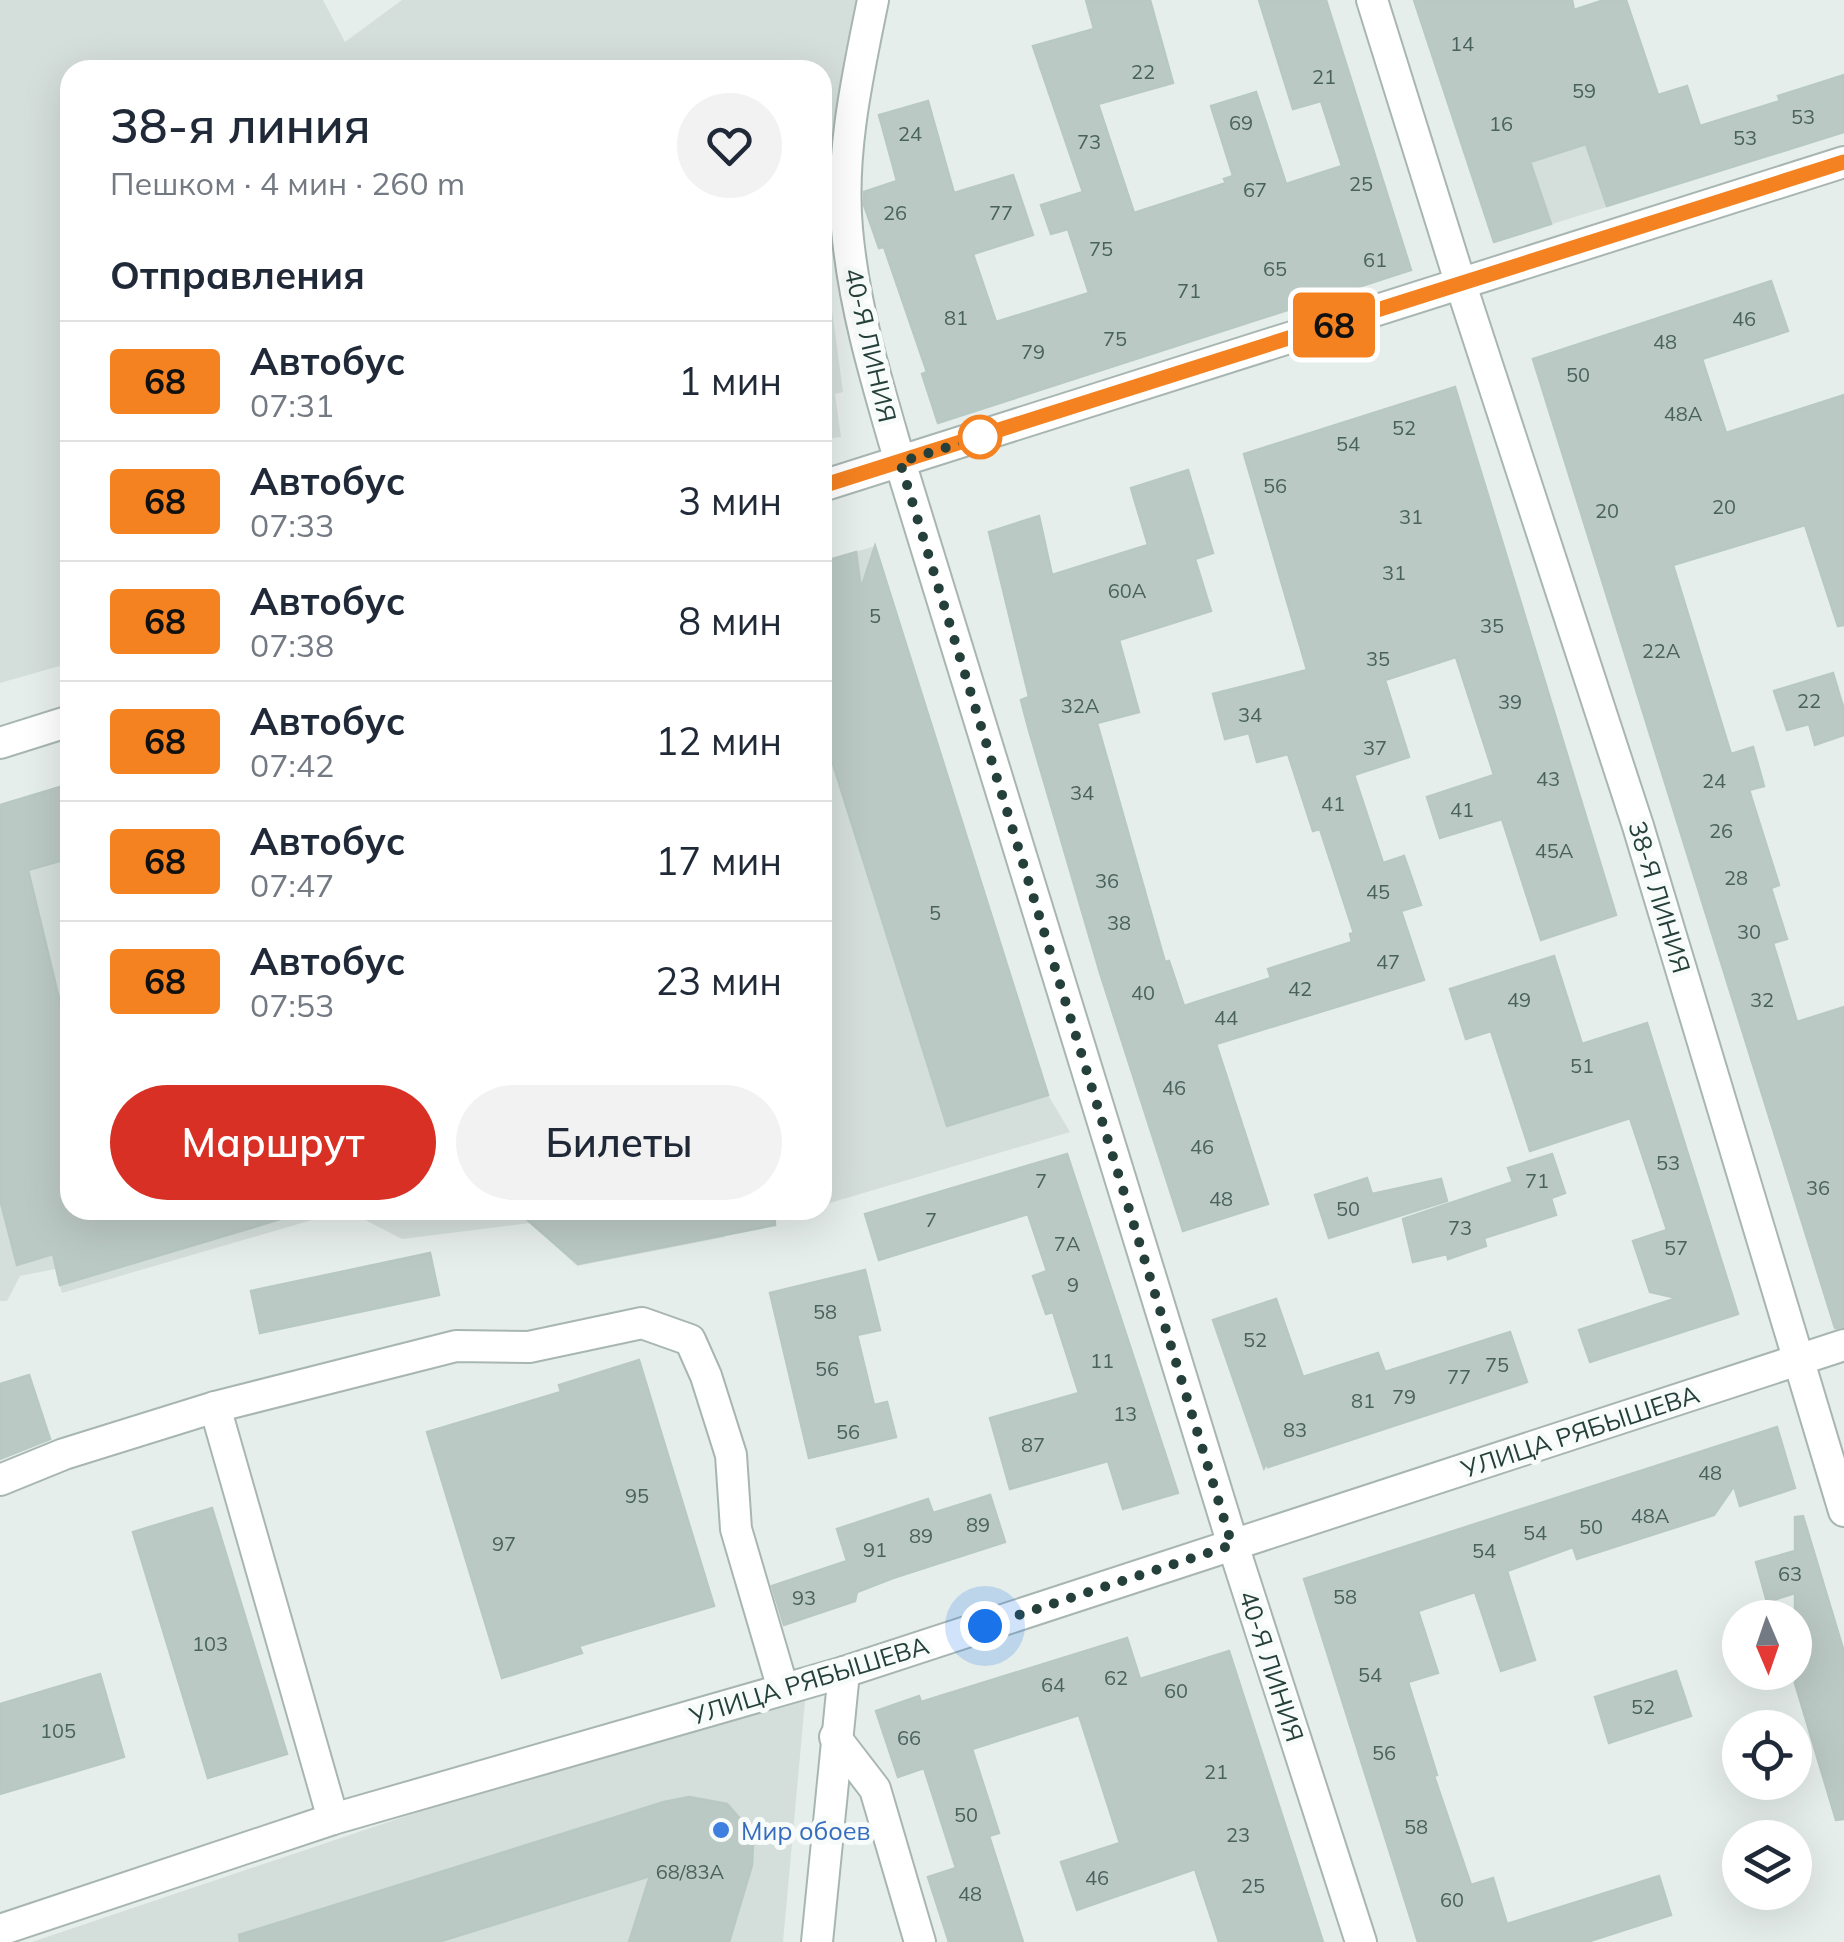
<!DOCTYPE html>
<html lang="ru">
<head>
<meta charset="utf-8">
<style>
	:root { --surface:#fff; --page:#f2f2f3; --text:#1f2937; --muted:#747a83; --line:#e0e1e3; --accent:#d93025 }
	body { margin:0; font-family:Mulish,sans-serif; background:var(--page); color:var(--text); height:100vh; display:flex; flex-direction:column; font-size:38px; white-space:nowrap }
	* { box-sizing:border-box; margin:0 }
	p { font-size:32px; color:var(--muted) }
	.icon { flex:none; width:55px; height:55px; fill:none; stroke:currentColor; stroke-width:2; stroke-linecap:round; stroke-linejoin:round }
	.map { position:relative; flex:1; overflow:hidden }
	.details { position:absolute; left:60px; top:60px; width:772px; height:1160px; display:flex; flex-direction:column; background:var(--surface); border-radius:30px; box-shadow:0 10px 40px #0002 }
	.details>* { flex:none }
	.badge { padding:0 20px; border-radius:8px; font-size:35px; line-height:65px }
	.needle { width:65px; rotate:178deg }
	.tools { position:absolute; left:1722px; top:1600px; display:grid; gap:20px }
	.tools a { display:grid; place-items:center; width:90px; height:90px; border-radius:50%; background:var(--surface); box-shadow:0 10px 40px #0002; font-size:50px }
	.you { position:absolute; width:50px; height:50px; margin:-25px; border:8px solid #fff; border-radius:50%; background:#1a73e8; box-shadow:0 0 0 15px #1a73e833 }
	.map>.badge { position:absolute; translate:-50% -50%; box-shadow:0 0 0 5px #fff }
	h2 { padding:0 50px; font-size:38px; line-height:90px }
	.round { display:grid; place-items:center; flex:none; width:105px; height:105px; border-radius:52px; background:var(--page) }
	.overview { display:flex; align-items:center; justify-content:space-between; height:170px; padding:0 50px }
	h1 { font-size:48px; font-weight:600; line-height:75px }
	.primary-button { display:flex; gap:20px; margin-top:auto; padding:20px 50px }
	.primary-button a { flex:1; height:115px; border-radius:60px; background:var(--accent); color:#fff; font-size:40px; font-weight:600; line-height:115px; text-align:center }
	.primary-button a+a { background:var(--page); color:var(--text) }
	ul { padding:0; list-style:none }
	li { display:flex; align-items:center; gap:30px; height:120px; padding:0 50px; border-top:2px solid var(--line) }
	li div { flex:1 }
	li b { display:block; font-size:38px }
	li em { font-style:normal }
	li .badge { min-width:110px; font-weight:700; text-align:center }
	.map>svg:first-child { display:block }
	.built { fill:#d4deda }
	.building { fill:#bbc9c4; stroke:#b8c8c2; stroke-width:2.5 }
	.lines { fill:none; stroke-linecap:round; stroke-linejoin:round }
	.minor-casing { stroke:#a8b6b2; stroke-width:34 }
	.minor { stroke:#fff; stroke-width:30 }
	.line-casing { stroke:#fff; stroke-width:22 }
	.line { stroke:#f58220; stroke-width:15 }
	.walk { stroke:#25403a; stroke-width:10; stroke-dasharray:0 18 }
	.stop-dot { fill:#fff; stroke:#f58220; stroke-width:5 }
	.shop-dot { fill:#3f7fe0; stroke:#f7fbf9; stroke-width:4 }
	.labels { text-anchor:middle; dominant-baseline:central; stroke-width:10; stroke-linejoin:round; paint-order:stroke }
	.number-label { font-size:20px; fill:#4a625c }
	.street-label { font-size:25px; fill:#25403a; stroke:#f7fbf9 }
	.shop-label { font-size:25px; fill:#366cbe; stroke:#f7fbf9; text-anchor:start }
</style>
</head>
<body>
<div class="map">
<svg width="1844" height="1942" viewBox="0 0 1844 1942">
	<rect width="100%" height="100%" fill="#e6eeeb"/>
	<g class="built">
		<polygon points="0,0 323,0 345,42 402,0 862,0 823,237 822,70 70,70 70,663 0,683"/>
		<polygon points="1591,36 1639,197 1494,242 1442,85"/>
		<polygon points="823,310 832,310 843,392 835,394 841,437 823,439"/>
		<polygon points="875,546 1048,1095 1070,1132 823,1205 823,562"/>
		<polygon points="70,784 70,1210 750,1210 724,1218 725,1237 577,1266 530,1223 402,1239 346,1210 62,1293 55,1269 20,1276 7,1301 0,1301 0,805"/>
		<polygon points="806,1690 783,1942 32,1942 433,1807"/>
	</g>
	<g class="building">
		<polygon points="1086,0 1150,0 1173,83 1098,104 1134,213 1226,183 1224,179 1233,176 1211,106 1256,92 1286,184 1342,166 1321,101 1293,109 1259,0 1326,0 1411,270 938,423 922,374 927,372 884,247 879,248 864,205 864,192 897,181 879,115 928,101 954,193 1013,175 1033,235 973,254 996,322 1089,293 1068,229 1051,234 1041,205 1083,192 1033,46 1094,29"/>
		<polygon points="1414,0 1572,0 1574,10 1604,0 1626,0 1658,95 1687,86 1700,126 1780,101 1778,96 1844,75 1844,132 1607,206 1586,144 1530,162 1551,224 1494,242"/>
		<polygon points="1771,281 1788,331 1702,359 1726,433 1844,395 1844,625 1838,626 1805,525 1673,565 1731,754 1753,747 1764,786 1749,790 1779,885 1771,888 1787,939 1773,943 1797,1022 1844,1007 1844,1327 1835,1328 1533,359"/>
		<polygon points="1455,387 1616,915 1541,940 1502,819 1440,838 1427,797 1494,775 1456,657 1385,680 1409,757 1354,775 1383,863 1404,856 1421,905 1401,911 1424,980 1216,1044 1268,1204 1183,1231 1100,973 1028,727 1021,700 1029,697 989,532 1039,516 1052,575 1148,545 1131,488 1188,470 1213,553 1195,559 1211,611 1119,640 1139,712 1097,723 1165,962 1169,961 1184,1006 1271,978 1268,969 1352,942 1350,934 1354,933 1320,829 1313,831 1288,754 1257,762 1249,733 1225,739 1213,694 1307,670 1244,454"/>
		<polygon points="875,546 1048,1095 947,1126 822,729 822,562 856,552 861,589"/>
		<polygon points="1833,673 1844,710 1844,735 1815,745 1809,724 1787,730 1774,691"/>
		<polygon points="70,784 70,858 28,870 70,1044 70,1210 282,1210 284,1218 60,1285 53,1254 17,1265 0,1199 0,805"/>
		<polygon points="1554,956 1582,1044 1647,1023 1738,1314 1590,1362 1579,1330 1677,1298 1650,1292 1633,1241 1667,1230 1630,1118 1530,1151 1491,1031 1466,1039 1450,989"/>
		<polygon points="1067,1154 1178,1493 1123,1509 1108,1461 1010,1489 990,1418 1079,1393 1053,1312 1046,1314 1033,1276 1047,1271 1028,1214 879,1260 865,1214"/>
		<polygon points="1552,1154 1565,1193 1551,1198 1556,1215 1484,1238 1486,1246 1448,1259 1447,1254 1413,1262 1403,1219 1513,1182 1508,1168"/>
		<polygon points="1367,1178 1372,1194 1441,1179 1447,1201 1329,1238 1315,1195"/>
		<polygon points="516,1210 774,1210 775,1225 578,1264"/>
		<polygon points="430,1253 439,1295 260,1333 251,1291"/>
		<polygon points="865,1270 880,1330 857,1335 874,1405 887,1402 896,1437 809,1458 770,1293"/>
		<polygon points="1276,1299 1303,1377 1378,1353 1385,1372 1510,1332 1527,1382 1268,1467 1267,1462 1264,1468 1213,1320"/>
		<polygon points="639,1360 714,1606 579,1646 582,1653 502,1678 427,1432 561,1392 559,1385"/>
		<polygon points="29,1375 50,1439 0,1459 0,1384"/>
		<polygon points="1777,1427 1795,1488 1740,1506 1734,1486 1714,1515 1577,1559 1573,1547 1507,1571 1535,1660 1501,1671 1475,1592 1418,1611 1438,1673 1408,1682 1437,1775 1434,1776 1471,1885 1493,1878 1507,1924 1659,1876 1671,1915 1587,1942 1418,1942 1304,1579"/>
		<polygon points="990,1495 1005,1542 893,1578 857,1592 855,1601 784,1625 772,1586 847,1561 837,1529 928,1499 933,1513"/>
		<polygon points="212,1508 287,1754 208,1778 133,1532"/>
		<polygon points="1803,1516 1844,1652 1844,1819 1836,1820 1795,1683 1795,1593 1767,1602 1756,1562 1795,1551 1795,1517"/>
		<polygon points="1127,1638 1140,1679 1229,1651 1323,1942 1219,1942 1195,1869 1077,1910 1061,1862 1120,1843 1079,1715 972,1749 999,1833 989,1836 1023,1942 949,1942 928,1877 956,1868 924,1768 898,1777 876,1711 919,1696 921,1702"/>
		<polygon points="1676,1671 1691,1716 1609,1743 1595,1697"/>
		<polygon points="100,1674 124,1757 0,1794 0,1704"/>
		<polygon points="689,1797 727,1804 748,1828 753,1841 752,1865 729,1942 629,1942 650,1876 438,1942 240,1942 239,1935 664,1802"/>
	</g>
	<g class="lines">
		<defs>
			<g id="minor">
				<path d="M873,0C858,74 840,153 847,229C854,309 878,386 900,462L1233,1545L1361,1942"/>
				<polyline points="1372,0 1461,285 1638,826 1844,1511"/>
				<polyline points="822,486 1844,162"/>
				<polyline points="0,743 70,721"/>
				<polyline points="215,1407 333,1819"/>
				<polyline points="0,1480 64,1454 215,1407 456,1346 529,1347 642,1323 690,1340 706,1376 731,1455 736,1529 783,1689"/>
				<polyline points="835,1737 875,1789 920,1942"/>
				<polyline points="0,1930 333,1819 844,1672 1844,1345"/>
				<polyline points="817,1942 844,1672"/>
			</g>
		</defs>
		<use href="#minor" class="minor-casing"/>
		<use href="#minor" class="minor"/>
	</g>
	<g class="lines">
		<defs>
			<polyline id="line" points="822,486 1844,162"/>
		</defs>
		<use href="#line" class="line-casing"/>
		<use href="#line" class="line"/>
		<polyline class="walk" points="980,437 900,462 1232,1545 985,1626"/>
	</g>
	<circle class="stop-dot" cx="980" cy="437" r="20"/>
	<circle class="shop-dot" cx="721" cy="1830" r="10"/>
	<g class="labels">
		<g class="number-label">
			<text x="1462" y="43">14</text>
			<text x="1143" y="71">22</text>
			<text x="1324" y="76">21</text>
			<text x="1584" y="90">59</text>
			<text x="1803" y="116">53</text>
			<text x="1241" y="122">69</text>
			<text x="1501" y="123">16</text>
			<text x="910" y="133">24</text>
			<text x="1745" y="137">53</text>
			<text x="1089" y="141">73</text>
			<text x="1361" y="183">25</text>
			<text x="1255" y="189">67</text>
			<text x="895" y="212">26</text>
			<text x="1001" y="212">77</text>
			<text x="1101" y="248">75</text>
			<text x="1375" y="259">61</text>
			<text x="1275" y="268">65</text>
			<text x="1189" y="290">71</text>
			<text x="956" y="317">81</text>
			<text x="1744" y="318">46</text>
			<text x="1115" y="338">75</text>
			<text x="1665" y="341">48</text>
			<text x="1033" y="351">79</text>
			<text x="1578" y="374">50</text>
			<text x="1683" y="413">48А</text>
			<text x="1404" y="427">52</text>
			<text x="1348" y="443">54</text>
			<text x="1275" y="485">56</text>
			<text x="1724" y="506">20</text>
			<text x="1607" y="510">20</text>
			<text x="1411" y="516">31</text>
			<text x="1394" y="572">31</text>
			<text x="1127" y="590">60А</text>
			<text x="875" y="615">5</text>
			<text x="1492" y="625">35</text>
			<text x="1661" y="650">22А</text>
			<text x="1378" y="658">35</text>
			<text x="1809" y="700">22</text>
			<text x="1510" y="701">39</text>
			<text x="1080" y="705">32А</text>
			<text x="1250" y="714">34</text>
			<text x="1375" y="747">37</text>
			<text x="1548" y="778">43</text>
			<text x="1714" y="780">24</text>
			<text x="1082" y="792">34</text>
			<text x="1333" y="803">41</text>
			<text x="1462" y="809">41</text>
			<text x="1721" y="830">26</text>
			<text x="1554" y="850">45А</text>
			<text x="1736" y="877">28</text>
			<text x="1107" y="880">36</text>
			<text x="1378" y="891">45</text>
			<text x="935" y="912">5</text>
			<text x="1119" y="922">38</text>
			<text x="1749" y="931">30</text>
			<text x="1388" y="961">47</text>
			<text x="1300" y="988">42</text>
			<text x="1143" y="992">40</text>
			<text x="1519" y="999">49</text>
			<text x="1762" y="999">32</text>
			<text x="1226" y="1017">44</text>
			<text x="1582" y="1065">51</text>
			<text x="1174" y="1087">46</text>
			<text x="1202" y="1146">46</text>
			<text x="1668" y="1162">53</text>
			<text x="1041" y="1180">7</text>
			<text x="1537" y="1180">71</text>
			<text x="1818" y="1187">36</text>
			<text x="1221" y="1198">48</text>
			<text x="1348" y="1208">50</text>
			<text x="931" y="1219">7</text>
			<text x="1460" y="1227">73</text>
			<text x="1067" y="1243">7А</text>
			<text x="1676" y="1247">57</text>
			<text x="1073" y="1284">9</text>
			<text x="825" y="1311">58</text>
			<text x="1255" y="1339">52</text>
			<text x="1102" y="1360">11</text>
			<text x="1497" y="1364">75</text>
			<text x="827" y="1368">56</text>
			<text x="1459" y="1376">77</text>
			<text x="1404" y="1396">79</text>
			<text x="1363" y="1400">81</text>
			<text x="1125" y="1413">13</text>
			<text x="1295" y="1429">83</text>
			<text x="848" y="1431">56</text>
			<text x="1033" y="1444">87</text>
			<text x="1710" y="1472">48</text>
			<text x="637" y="1495">95</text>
			<text x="1650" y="1515">48А</text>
			<text x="978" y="1524">89</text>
			<text x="1591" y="1526">50</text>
			<text x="1535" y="1532">54</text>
			<text x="921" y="1535">89</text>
			<text x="504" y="1543">97</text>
			<text x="875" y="1549">91</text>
			<text x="1484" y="1550">54</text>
			<text x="1790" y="1573">63</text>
			<text x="1345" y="1596">58</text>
			<text x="804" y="1597">93</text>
			<text x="210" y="1643">103</text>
			<text x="1370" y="1674">54</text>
			<text x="1116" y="1677">62</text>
			<text x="1053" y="1684">64</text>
			<text x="1176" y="1690">60</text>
			<text x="1643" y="1706">52</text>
			<text x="58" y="1730">105</text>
			<text x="909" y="1737">66</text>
			<text x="1384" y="1752">56</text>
			<text x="1216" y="1771">21</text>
			<text x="966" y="1814">50</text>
			<text x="1416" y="1826">58</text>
			<text x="1238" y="1834">23</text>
			<text x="690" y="1871">68/83А</text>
			<text x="1097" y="1877">46</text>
			<text x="1253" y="1885">25</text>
			<text x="970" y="1893">48</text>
			<text x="1452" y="1899">60</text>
		</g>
		<g class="street-label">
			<text transform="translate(871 345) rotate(77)">40-Я ЛИНИЯ</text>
			<text transform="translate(1660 897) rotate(73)">38-Я ЛИНИЯ</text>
			<text transform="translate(1580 1431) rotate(-18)">УЛИЦА РЯБЫШЕВА</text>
			<text transform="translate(1272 1666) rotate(72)">40-Я ЛИНИЯ</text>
			<text transform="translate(809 1680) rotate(-17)">УЛИЦА РЯБЫШЕВА</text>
		</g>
		<g class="shop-label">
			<text x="741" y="1830">Мир обоев</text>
		</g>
	</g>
</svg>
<div class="tools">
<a><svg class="needle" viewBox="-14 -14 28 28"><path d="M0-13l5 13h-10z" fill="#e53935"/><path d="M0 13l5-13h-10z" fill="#747a83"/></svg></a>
<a><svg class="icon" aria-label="locate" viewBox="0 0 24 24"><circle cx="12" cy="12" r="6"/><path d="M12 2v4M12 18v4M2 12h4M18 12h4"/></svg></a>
<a><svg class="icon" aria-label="layers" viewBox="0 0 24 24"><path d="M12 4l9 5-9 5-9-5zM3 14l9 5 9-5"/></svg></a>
</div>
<div class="you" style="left:985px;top:1626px"></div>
<b class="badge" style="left:1334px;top:325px;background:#f58220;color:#111">68</b>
<section class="details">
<div class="overview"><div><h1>38-я линия</h1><p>Пешком · 4 мин · 260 m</p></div><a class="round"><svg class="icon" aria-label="heart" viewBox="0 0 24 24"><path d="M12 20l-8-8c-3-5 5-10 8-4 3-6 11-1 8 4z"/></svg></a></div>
<h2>Отправления</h2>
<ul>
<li><span class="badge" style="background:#f58220;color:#111">68</span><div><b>Автобус</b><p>07:31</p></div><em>1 мин</em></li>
<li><span class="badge" style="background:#f58220;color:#111">68</span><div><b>Автобус</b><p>07:33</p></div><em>3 мин</em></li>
<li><span class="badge" style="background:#f58220;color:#111">68</span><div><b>Автобус</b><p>07:38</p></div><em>8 мин</em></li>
<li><span class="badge" style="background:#f58220;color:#111">68</span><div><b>Автобус</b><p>07:42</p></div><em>12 мин</em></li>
<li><span class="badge" style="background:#f58220;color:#111">68</span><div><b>Автобус</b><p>07:47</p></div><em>17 мин</em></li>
<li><span class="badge" style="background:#f58220;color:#111">68</span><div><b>Автобус</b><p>07:53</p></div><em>23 мин</em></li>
</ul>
<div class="primary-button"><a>Маршрут</a><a>Билеты</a></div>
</section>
</div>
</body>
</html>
